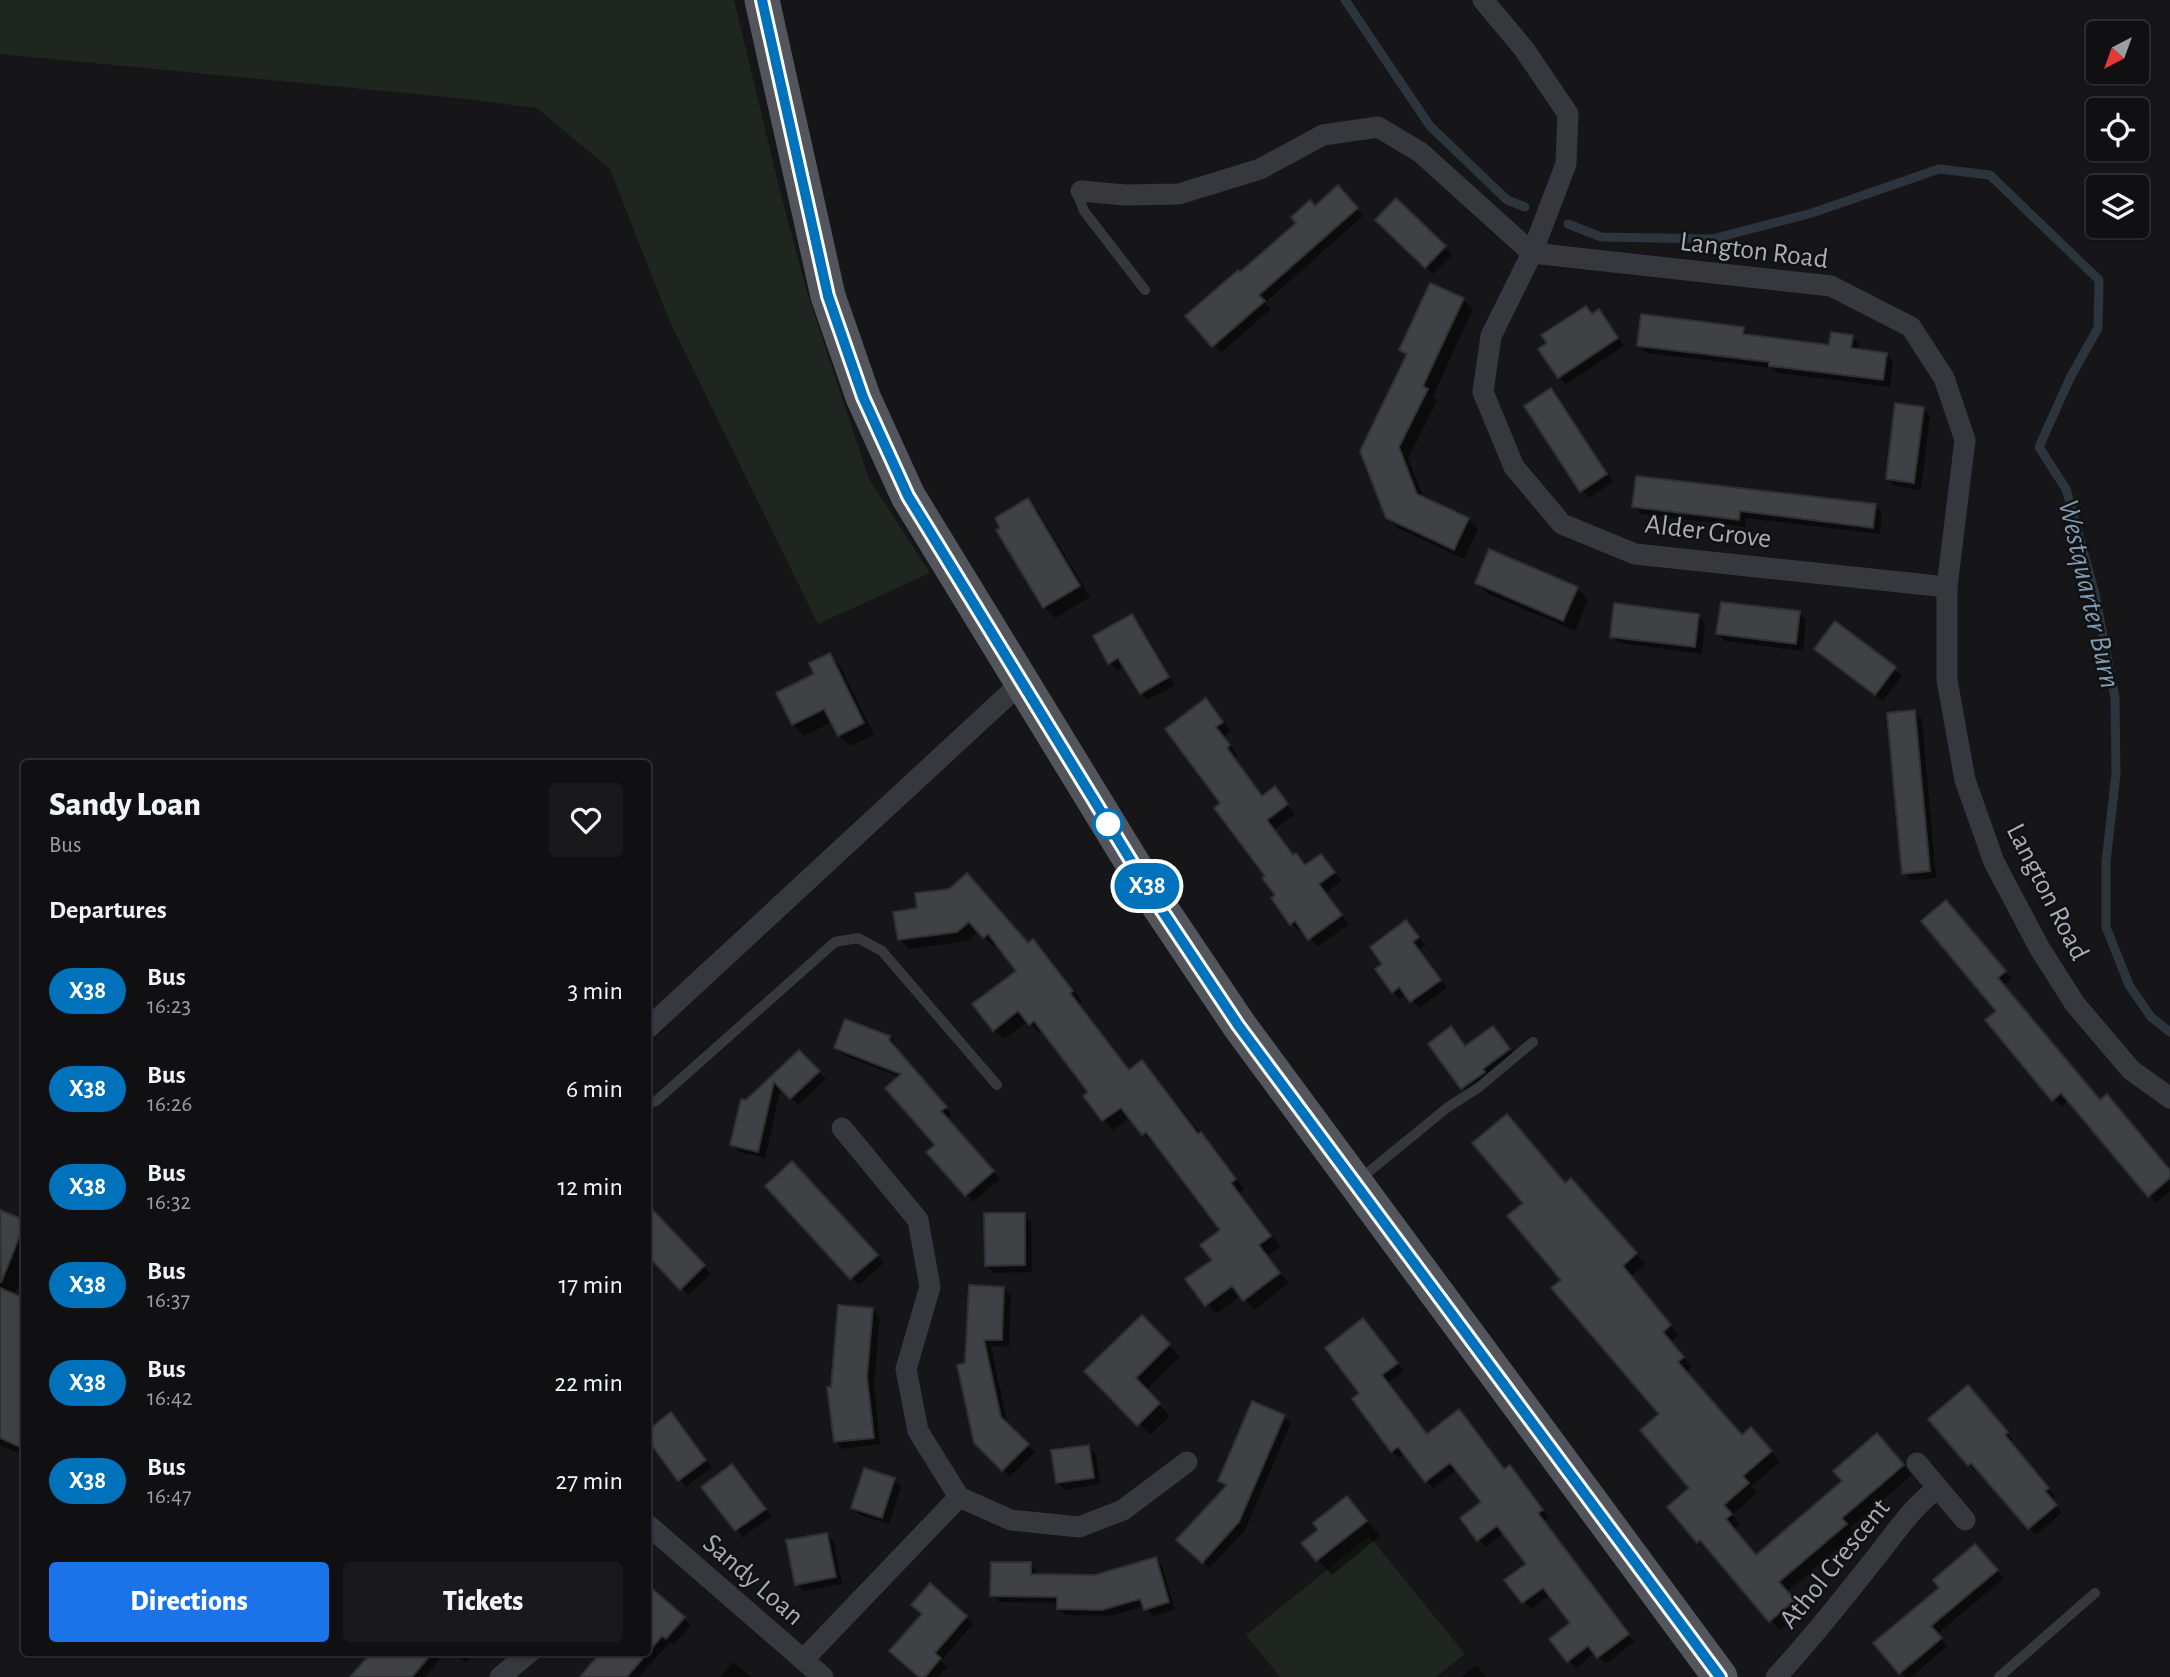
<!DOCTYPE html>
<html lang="en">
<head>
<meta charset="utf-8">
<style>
	:root { --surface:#101012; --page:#19191b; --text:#f1f3f6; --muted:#9c9d9f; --line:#303032; --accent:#1a73e8 }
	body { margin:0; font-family:"Alegreya Sans",sans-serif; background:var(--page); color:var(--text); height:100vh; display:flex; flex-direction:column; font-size:26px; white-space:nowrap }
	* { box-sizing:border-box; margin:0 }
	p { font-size:23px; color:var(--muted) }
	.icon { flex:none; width:38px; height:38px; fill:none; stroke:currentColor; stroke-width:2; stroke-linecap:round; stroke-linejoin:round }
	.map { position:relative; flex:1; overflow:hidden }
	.sheet { position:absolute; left:21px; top:760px; width:630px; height:896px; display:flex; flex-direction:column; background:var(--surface); border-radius:7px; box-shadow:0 2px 5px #0004,0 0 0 2px var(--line) }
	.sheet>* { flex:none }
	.badge { padding:0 14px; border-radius:23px; font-size:24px; line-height:46px }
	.needle { width:46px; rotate:221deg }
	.buttons { position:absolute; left:2086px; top:21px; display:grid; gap:14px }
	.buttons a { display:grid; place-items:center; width:63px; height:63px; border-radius:7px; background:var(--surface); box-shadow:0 2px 5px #0004,0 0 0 2px var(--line); font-size:35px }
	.map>.badge { position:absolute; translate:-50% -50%; box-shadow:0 0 0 4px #fff }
	h2 { padding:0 28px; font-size:26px; line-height:63px }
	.round { display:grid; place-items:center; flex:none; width:74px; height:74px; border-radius:7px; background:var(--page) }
	.headline { display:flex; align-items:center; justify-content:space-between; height:119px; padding:0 28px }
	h1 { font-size:33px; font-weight:800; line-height:52px }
	.action { display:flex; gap:14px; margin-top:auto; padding:14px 28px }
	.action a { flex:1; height:80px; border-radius:7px; background:var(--accent); color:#fff; font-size:28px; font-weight:800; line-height:80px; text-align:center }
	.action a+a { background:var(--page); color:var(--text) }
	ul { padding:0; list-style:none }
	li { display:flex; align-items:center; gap:21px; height:98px; padding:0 28px }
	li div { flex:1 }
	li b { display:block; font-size:26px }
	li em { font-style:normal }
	li .badge { min-width:77px; font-weight:700; text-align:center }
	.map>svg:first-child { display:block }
	.green { fill:#1e261f }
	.shadow { fill:#0007 }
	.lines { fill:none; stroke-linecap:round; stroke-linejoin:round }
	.stream { stroke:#2c353c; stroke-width:9 }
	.building { fill:#404145; stroke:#303034; stroke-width:2 }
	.service { stroke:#37383d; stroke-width:10 }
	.minor { stroke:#37383d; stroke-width:21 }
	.primary { stroke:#53555c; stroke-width:35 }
	.line-casing { stroke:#fff; stroke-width:16 }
	.line { stroke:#0072bc; stroke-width:10 }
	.stop-dot { fill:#fff; stroke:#0072bc; stroke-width:3.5 }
	.labels { text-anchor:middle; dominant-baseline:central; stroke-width:5; stroke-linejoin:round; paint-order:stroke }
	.street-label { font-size:28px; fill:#a8adb8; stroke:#111113 }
	.water-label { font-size:30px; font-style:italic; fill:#7f9bb3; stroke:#111113 }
</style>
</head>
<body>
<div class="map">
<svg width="2170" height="1677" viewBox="0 0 2170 1677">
	<rect width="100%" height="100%" fill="#161618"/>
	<g class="green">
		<polygon points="0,0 734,0 781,195 807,292 869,479 930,573 818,624 670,322 610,169 537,108 457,98 0,54"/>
		<polygon points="1369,1536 1465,1654 1436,1677 1280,1677 1246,1635"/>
	</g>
	<g class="shadow">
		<polygon points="1345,195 1363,216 1265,303 1271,309 1221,353 1188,316 1240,275 1316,208"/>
		<polygon points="1396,201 1452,255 1433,274 1378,220"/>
		<polygon points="1462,299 1473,309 1433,396 1437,400 1408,458 1424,499 1468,519 1478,529 1464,559 1398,528 1387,517 1408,356 1401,350"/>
		<polygon points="1586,308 1593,315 1598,311 1606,318 1624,346 1566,384 1559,377"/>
		<polygon points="1743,329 1751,336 1830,347 1852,337 1859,344 1858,351 1886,354 1893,361 1890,387 1778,373 1773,368 1646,353 1639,345"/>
		<polygon points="1551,390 1558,397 1613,482 1589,498 1582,490"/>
		<polygon points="1923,408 1930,416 1921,490 1895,486 1887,479"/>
		<polygon points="1027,500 1038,511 1090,597 1055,618 1044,607"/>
		<polygon points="1875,505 1882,513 1880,534 1746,518 1745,527 1641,514 1634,506"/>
		<polygon points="1477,583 1577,588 1588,600 1575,631 1488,594"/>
		<polygon points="1799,613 1806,620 1803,651 1725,641 1718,634"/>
		<polygon points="1132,616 1139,623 1175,685 1148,700 1141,693 1125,665 1117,670 1110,662"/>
		<polygon points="1698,616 1705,623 1702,654 1619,643 1611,636"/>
		<polygon points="1835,624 1902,676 1883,701 1823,656"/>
		<polygon points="829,655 840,666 874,735 850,746 839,735 832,722 804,736 793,724 778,694 816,675"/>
		<polygon points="1206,700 1231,731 1224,736 1237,755 1234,757 1264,797 1275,789 1295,814 1274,829 1295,857 1296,855 1307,866 1321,856 1342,881 1326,893 1349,924 1318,947 1303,930 1300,932 1292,924 1273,898 1277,895 1223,803"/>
		<polygon points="1915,712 1922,719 1936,878 1911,880 1904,873"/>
		<polygon points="917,895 1029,944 1033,941 1043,950 1082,1001 1079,1003 1131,1072 1142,1063 1152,1072 1244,1189 1239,1193 1280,1247 1267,1256 1289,1283 1254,1310 1241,1295 1216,1314 1207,1304 1214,1260 1222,1231 1155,1141 1152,1143 1130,1117 1113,1130 1104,1120 1085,1096 1091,1092 1043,1030 1039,1033 1028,1021 1004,1039 994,1030 1018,971 997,944 994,947 979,931 967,941 909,949 899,939 919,909"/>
		<polygon points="1953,909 2011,979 2003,986 2100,1102 2170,1171 2170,1191 2156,1203 2069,1100 2061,1107 1988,1020 1998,1012"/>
		<polygon points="1413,930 1425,945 1419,950 1447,988 1419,1008 1406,994 1400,999 1393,992"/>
		<polygon points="1451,1028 1467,1047 1493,1028 1516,1057 1470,1095 1430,1044"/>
		<polygon points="889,1037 896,1045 895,1049 952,1115 947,1119 1000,1179 973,1202 928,1152 937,1145 900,1077 843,1055 836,1048"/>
		<polygon points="799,1052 826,1079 798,1105 781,1087 765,1158 739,1152 732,1145 747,1102"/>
		<polygon points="799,1171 884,1263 859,1285 767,1186"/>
		<polygon points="1566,1184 1580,1189 1645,1264 1631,1276 1678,1335 1671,1342 1692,1367 1686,1372 1743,1437 1761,1439 1780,1462 1751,1486 1757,1493 1732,1515 1740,1524 1734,1529 1757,1556 1886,1445 1912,1475 1850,1528 1855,1534 1787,1592 1803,1611 1780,1630 1710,1549 1708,1551 1699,1542 1669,1507 1692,1488 1662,1415 1563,1280"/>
		<polygon points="648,1207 711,1274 688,1295 648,1253"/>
		<polygon points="4,1213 24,1222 24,1272 14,1296 24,1300 24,1456 0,1445 0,1223"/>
		<polygon points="1024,1214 1031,1222 1032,1272 994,1273 987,1265"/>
		<polygon points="1004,1288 1011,1296 1009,1347 991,1346 1008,1426 1035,1452 1010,1477 976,1443 967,1364"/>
		<polygon points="873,1310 880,1317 874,1385 880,1444 842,1449 835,1441 832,1389"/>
		<polygon points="1142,1318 1180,1357 1145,1391 1170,1416 1150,1435 1086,1371"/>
		<polygon points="1370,1327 1403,1371 1388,1383 1428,1435 1466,1419 1505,1470 1516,1474 1549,1517 1544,1521 1634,1642 1606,1664 1595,1653 1576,1668 1552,1639 1573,1624 1550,1594 1531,1609 1507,1581 1529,1564 1505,1532 1486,1547 1479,1540 1462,1518 1483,1502 1457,1470 1433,1488 1405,1453 1399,1458 1392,1451 1362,1394"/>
		<polygon points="1975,1395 2013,1440 2010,1443 2055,1496 2051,1499 2062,1513 2036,1535 1979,1470 1976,1472 1969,1465 1930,1419"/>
		<polygon points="671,1414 712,1467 686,1487 648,1437 648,1432"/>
		<polygon points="1284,1416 1291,1423 1245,1530 1210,1568 1186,1547 1227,1487 1220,1480"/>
		<polygon points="1089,1447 1096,1454 1100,1484 1065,1490 1057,1482"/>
		<polygon points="739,1473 771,1516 743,1537 704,1487"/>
		<polygon points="894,1479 901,1486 889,1524 860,1515 853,1508"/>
		<polygon points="1347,1498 1380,1536 1332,1575 1304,1544 1321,1530"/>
		<polygon points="827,1535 834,1542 842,1584 804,1591 797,1584"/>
		<polygon points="1982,1553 2004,1578 1937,1634 1947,1646 1911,1677 1905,1677 1876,1644"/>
		<polygon points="1155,1558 1162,1566 1175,1610 1153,1616 1144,1606 1110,1616 1066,1615 1058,1608 1058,1603 999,1602 992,1595 1030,1564 1037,1571 1037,1576 1096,1577"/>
		<polygon points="930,1586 973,1624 941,1661 947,1667 938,1677 921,1677 924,1614"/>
		<polygon points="653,1592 691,1625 674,1645 670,1642 639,1677 581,1677 602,1652 648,1652 648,1599"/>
		<polygon points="380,1652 446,1652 425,1677 354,1677"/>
		<polygon points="453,1652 476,1652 466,1663"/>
		<polygon points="733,1662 751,1677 720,1677"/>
		<polygon points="1476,1665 1487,1677 1461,1677"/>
	</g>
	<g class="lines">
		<g class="stream">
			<polyline points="1345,0 1430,126 1507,200 1525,207"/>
			<polyline points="1568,224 1601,237 1712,239 1812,213 1939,169 1990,175 2099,280 2098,328 2070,378 2039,447 2066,489 2095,594 2115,698 2116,774 2106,862 2106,927 2129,985 2151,1017 2170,1032"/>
		</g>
	</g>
	<g class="building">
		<polygon points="1338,185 1358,208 1259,295 1265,301 1212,347 1185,316 1238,270 1240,272 1296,223 1291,217 1310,200 1315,206"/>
		<polygon points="1396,198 1446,246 1425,268 1375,220"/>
		<polygon points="1430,283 1464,298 1423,386 1428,389 1399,447 1417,494 1469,518 1454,550 1386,518 1360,451 1407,354 1399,350"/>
		<polygon points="1586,306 1592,314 1599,309 1618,338 1558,378 1538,349 1547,343 1541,335"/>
		<polygon points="1641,314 1744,327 1743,334 1829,345 1831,332 1853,335 1851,348 1887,353 1883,380 1769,366 1769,362 1637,346"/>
		<polygon points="1551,388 1607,474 1580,492 1524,406"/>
		<polygon points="1895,403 1924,407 1914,483 1886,479"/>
		<polygon points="1636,476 1876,504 1873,528 1740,511 1739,520 1632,507"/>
		<polygon points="1028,498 1080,586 1043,608 996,530 1000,528 995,518"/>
		<polygon points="1489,549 1578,587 1563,621 1475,583"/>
		<polygon points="1721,602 1800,611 1796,644 1716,634"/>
		<polygon points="1614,603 1699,614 1695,647 1610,637"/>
		<polygon points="1132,614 1169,677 1140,694 1118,658 1108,664 1093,636"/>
		<polygon points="1835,621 1896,667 1875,695 1814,649"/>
		<polygon points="830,653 864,723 838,736 824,709 792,725 776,693 814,674 809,663"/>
		<polygon points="1206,698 1223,722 1216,727 1230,745 1227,748 1262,796 1275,786 1288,804 1267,820 1293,855 1296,853 1305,865 1321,854 1335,872 1319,884 1342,915 1308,940 1295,921 1290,925 1271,898 1275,895 1262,878 1265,876 1214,808 1220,803 1165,729"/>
		<polygon points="1915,710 1930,871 1902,874 1887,713"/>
		<polygon points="967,873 1028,943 1033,939 1073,991 1070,993 1129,1070 1142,1060 1198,1134 1201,1132 1236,1179 1231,1183 1271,1236 1259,1245 1280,1273 1243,1301 1232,1286 1205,1306 1185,1279 1212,1260 1200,1245 1220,1230 1146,1132 1142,1135 1121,1108 1102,1121 1083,1096 1088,1092 1034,1021 1029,1025 1018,1011 993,1031 972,1004 1016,971 988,934 983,938 969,922 957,932 898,940 893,912 917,908 915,893 949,889"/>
		<polygon points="1946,900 2006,971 1998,978 2100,1100 2107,1094 2170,1170 2170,1178 2148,1197 2061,1093 2052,1101 1985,1020 1996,1011 1921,921"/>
		<polygon points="1406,920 1419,937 1413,942 1441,980 1410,1002 1399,987 1392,993 1375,969 1382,964 1370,947"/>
		<polygon points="845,1019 890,1036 889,1040 947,1107 941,1111 994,1171 965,1196 926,1152 935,1145 885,1088 901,1074 834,1048"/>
		<polygon points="1451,1026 1465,1046 1493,1026 1510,1049 1483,1069 1485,1072 1461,1089 1428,1044"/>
		<polygon points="799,1050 820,1071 790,1099 774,1082 758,1152 730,1145 741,1099 746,1100"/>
		<polygon points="1507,1114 1565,1183 1571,1178 1637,1253 1623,1266 1671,1325 1663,1332 1684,1357 1678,1362 1742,1435 1751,1427 1772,1451 1743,1476 1749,1483 1724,1505 1732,1514 1726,1519 1756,1555 1842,1481 1833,1471 1877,1433 1904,1465 1842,1518 1847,1524 1779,1582 1795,1600 1769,1622 1700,1540 1697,1543 1667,1507 1689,1488 1640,1430 1659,1414 1551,1288 1561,1280 1507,1216 1523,1203 1472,1143"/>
		<polygon points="792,1161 878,1255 850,1279 765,1186"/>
		<polygon points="648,1205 705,1265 680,1290 648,1256"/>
		<polygon points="0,1210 24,1220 24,1225 1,1283"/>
		<polygon points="984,1213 1025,1213 1025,1265 985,1266"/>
		<polygon points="969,1285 1004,1287 1002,1340 984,1340 1001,1417 1029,1444 1002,1471 974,1443 957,1365 965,1363"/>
		<polygon points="0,1288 24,1298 24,1449 0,1438"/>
		<polygon points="838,1305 873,1308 867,1377 874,1438 834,1442 827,1387 831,1387"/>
		<polygon points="1142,1315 1170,1344 1136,1378 1160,1403 1137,1426 1084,1371"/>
		<polygon points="1363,1318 1398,1363 1382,1375 1427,1434 1459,1409 1504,1469 1510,1465 1543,1510 1538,1513 1629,1634 1597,1658 1588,1646 1567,1662 1549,1639 1570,1623 1543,1588 1522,1603 1504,1580 1526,1564 1497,1526 1477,1541 1460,1518 1481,1502 1450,1463 1425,1482 1398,1447 1391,1452 1352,1399 1359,1393 1325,1348"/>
		<polygon points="1968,1385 2008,1432 2005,1435 2049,1488 2045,1491 2057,1505 2028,1529 1971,1463 1968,1466 1928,1419"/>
		<polygon points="1252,1401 1285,1415 1239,1522 1202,1563 1176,1540 1227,1485 1218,1481"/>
		<polygon points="671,1412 706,1460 678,1481 648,1440 648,1430"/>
		<polygon points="1089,1445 1094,1478 1056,1483 1051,1450"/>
		<polygon points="732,1464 766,1509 735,1531 701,1487"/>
		<polygon points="864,1468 895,1478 882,1518 851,1508"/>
		<polygon points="1347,1496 1367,1521 1316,1561 1301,1543 1318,1530 1313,1523"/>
		<polygon points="827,1533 836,1577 795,1585 786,1540"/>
		<polygon points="1975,1544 1998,1570 1931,1626 1942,1638 1899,1674 1873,1643 1939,1588 1933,1580"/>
		<polygon points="1156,1557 1169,1602 1144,1610 1140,1599 1102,1610 1057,1609 1057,1597 990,1596 991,1562 1031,1562 1031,1574 1095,1575"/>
		<polygon points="930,1583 967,1616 935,1653 941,1658 925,1677 919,1677 889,1651 922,1614 911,1605"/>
		<polygon points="648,1585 685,1617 666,1639 662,1636 627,1677 580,1677 601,1652 648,1652"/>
		<polygon points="372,1652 433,1652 412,1677 350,1677"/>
	</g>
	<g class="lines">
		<g class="service">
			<polyline points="1081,191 1079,198 1084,211 1145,290"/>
			<polyline points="648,1104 656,1101 835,942 858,938 882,951 997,1085"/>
			<polyline points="1360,1179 1448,1107 1478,1088 1533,1042"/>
			<polyline points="1999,1677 2095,1593"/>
		</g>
		<g class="minor">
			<polyline points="1483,0 1524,49 1568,114 1566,164 1532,253 1491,336 1483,392 1514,467 1562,524 1635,554 1947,587"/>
			<polyline points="1081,191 1125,195 1179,194 1260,169 1323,135 1378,127 1420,152 1532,253 1831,286 1911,327 1944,378 1965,440 1947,587 1947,680 1965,780 1994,862 2040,949 2075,1004 2131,1070 2170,1098"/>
			<polyline points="648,1028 1021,683"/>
			<polyline points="842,1128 918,1220 930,1287 906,1369 918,1431 959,1497 1011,1520 1079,1527 1123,1510 1187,1462"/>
			<polyline points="1917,1463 1965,1520"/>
			<polyline points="648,1525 823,1677"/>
			<polyline points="803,1660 959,1497"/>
			<polyline points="500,1677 530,1652"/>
			<path d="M1776,1677C1812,1639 1844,1597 1877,1556C1895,1533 1914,1505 1938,1488"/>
		</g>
		<polyline class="primary" points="762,0 828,296 863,397 908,496 1155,900 1239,1025 1720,1677"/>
	</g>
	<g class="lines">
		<defs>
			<polyline id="line" points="762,0 828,296 863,397 908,496 1155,900 1238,1025 1720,1677"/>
		</defs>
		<use href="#line" class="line-casing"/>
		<use href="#line" class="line"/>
	</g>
	<circle class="stop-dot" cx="1108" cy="824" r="14"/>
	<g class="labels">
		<g class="street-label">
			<text transform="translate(1754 251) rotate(7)">Langton Road</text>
			<text transform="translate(1708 532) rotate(7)">Alder Grove</text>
			<text transform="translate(2047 892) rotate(63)">Langton Road</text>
			<text transform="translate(1835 1564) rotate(-51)">Athol Crescent</text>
			<text transform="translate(753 1580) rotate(41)">Sandy Loan</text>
		</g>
		<g class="water-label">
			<text transform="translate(2089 594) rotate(77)">Westquarter Burn</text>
		</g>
	</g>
</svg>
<div class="buttons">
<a><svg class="needle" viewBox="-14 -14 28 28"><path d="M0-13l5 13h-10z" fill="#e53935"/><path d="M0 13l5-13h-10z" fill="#9c9d9f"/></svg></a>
<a><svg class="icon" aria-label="locate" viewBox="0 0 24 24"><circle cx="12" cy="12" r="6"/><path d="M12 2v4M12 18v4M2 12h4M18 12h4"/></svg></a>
<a><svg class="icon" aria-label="layers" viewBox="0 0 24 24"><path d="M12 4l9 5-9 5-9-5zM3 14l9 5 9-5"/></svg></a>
</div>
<b class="badge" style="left:1147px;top:886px;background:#0072bc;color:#fff">X38</b>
<section class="sheet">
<div class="headline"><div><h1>Sandy Loan</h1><p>Bus</p></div><a class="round"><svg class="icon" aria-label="heart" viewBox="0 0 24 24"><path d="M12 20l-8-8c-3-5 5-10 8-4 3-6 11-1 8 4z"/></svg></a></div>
<h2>Departures</h2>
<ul>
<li><span class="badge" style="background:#0072bc;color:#fff">X38</span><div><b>Bus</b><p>16:23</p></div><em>3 min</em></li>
<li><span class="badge" style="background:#0072bc;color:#fff">X38</span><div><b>Bus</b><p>16:26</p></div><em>6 min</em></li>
<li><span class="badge" style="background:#0072bc;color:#fff">X38</span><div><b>Bus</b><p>16:32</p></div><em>12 min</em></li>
<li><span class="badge" style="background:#0072bc;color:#fff">X38</span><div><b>Bus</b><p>16:37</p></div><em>17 min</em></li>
<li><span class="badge" style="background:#0072bc;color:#fff">X38</span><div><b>Bus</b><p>16:42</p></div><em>22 min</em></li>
<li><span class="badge" style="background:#0072bc;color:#fff">X38</span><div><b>Bus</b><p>16:47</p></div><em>27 min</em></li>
</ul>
<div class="action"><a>Directions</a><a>Tickets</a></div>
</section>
</div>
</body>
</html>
